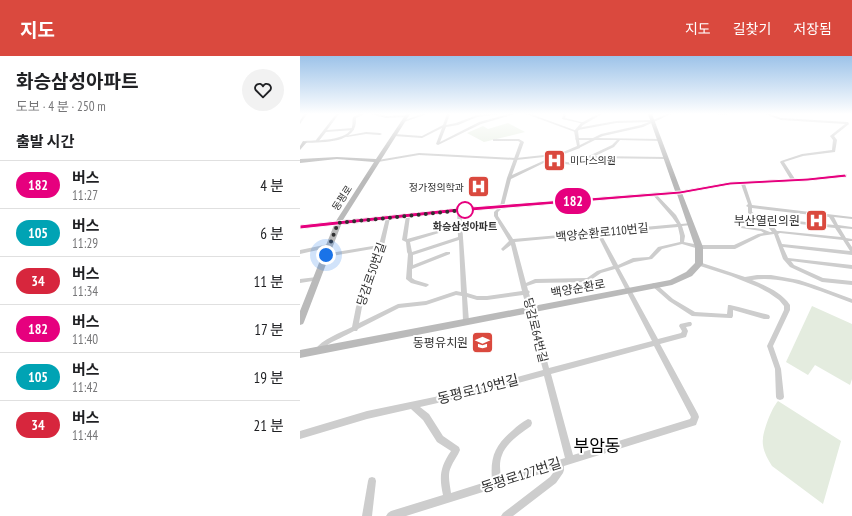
<!DOCTYPE html>
<html lang="ko">
<head>
<meta charset="utf-8">
<style>
	:root { --surface:#fff; --page:#f2f2f2; --text:#202124; --muted:#757577; --line:#e0e0e0; --accent:#da493e }
	body { margin:0; font-family:"PT Sans Narrow","Noto Sans KR",sans-serif; background:var(--page); color:var(--text); height:100vh; display:flex; flex-direction:column; font-size:15px; white-space:nowrap }
	* { box-sizing:border-box; margin:0 }
	p { font-size:13px; color:var(--muted) }
	.icon { flex:none; width:22px; height:22px; fill:none; stroke:currentColor; stroke-width:2; stroke-linecap:round; stroke-linejoin:round }
	.map { position:relative; flex:1; overflow:hidden }
	.details { display:flex; flex-direction:column; background:var(--surface); width:300px }
	.details>* { flex:none }
	.badge { padding:0 8px; border-radius:13px; font-size:14px; line-height:26px }
	.you { position:absolute; width:20px; height:20px; margin:-10px; border:3px solid #fff; border-radius:50%; background:#1a73e8; box-shadow:0 0 0 6px #1a73e833 }
	.map>.badge { position:absolute; translate:-50% -50%; box-shadow:0 0 0 2px #fff }
	h2 { padding:0 16px; font-size:15px; line-height:36px }
	.round { display:grid; place-items:center; flex:none; width:42px; height:42px; border-radius:21px; background:var(--page) }
	.overview { display:flex; align-items:center; justify-content:space-between; height:68px; padding:0 16px }
	h1 { font-size:19px; font-weight:700; line-height:30px }
	ul { padding:0; list-style:none }
	li { display:flex; align-items:center; gap:12px; height:48px; padding:0 16px; border-top:1px solid var(--line) }
	li div { flex:1 }
	li b { display:block; font-size:15px }
	li em { font-style:normal }
	li .badge { min-width:44px; font-weight:700; text-align:center }
	header { display:flex; align-items:center; gap:24px; box-sizing:border-box; height:56px; padding:0 20px; background:var(--accent); color:#fff }
	header strong { font-size:19px }
	nav { display:flex; gap:22px; margin-inline-start:auto; font-size:14px }
	main { display:flex; flex:1; min-height:0 }
	.map>svg:first-child { display:block }
	.green { fill:#e4ecdf }
	.lines { fill:none; stroke-linecap:round; stroke-linejoin:round }
	.minor { fill:#cdcdcd; fill-rule:evenodd }
	.tertiary { fill:#cdcdcd; fill-rule:evenodd }
	.secondary { fill:#bababa; fill-rule:evenodd }
	.line { fill:#e6007e; stroke:#fff }
	.walk { stroke:#303030; stroke-width:4; stroke-dasharray:0 7.2 }
	.stop-dot { fill:#fff; stroke:#e6007e; stroke-width:2 }
	.labels { text-anchor:middle; dominant-baseline:central; stroke-width:4; stroke-linejoin:round; paint-order:stroke }
	.far-poi-label { font-size:10px; fill:#303030; stroke:#fff; text-anchor:start }
	.far-street-label { font-size:10px; fill:#303030; stroke:#fff }
	.far-stop-label { font-size:10px; font-weight:bold; fill:#303030; stroke:#fff }
	.poi-label { font-size:12px; fill:#303030; stroke:#fff; text-anchor:end }
	.street-label { font-size:12px; fill:#303030; stroke:#fff }
	.near-street-label { font-size:14px; fill:#303030; stroke:#fff }
	.near-quarter-label { font-size:17px; fill:#000; stroke:#fff }
</style>
</head>
<body>
<header>
<strong>지도</strong>
<nav><a>지도</a><a>길찾기</a><a>저장됨</a></nav>
</header>
<main>
<section class="details">
<div class="overview"><div><h1>화승삼성아파트</h1><p>도보 · 4 분 · 250 m</p></div><a class="round"><svg class="icon" aria-label="heart" viewBox="0 0 24 24"><path d="M12 20l-8-8c-3-5 5-10 8-4 3-6 11-1 8 4z"/></svg></a></div>
<h2>출발 시간</h2>
<ul>
<li><span class="badge" style="background:#e6007e;color:#fff">182</span><div><b>버스</b><p>11:27</p></div><em>4 분</em></li>
<li><span class="badge" style="background:#00a3b4;color:#fff">105</span><div><b>버스</b><p>11:29</p></div><em>6 분</em></li>
<li><span class="badge" style="background:#d7263d;color:#fff">34</span><div><b>버스</b><p>11:34</p></div><em>11 분</em></li>
<li><span class="badge" style="background:#e6007e;color:#fff">182</span><div><b>버스</b><p>11:40</p></div><em>17 분</em></li>
<li><span class="badge" style="background:#00a3b4;color:#fff">105</span><div><b>버스</b><p>11:42</p></div><em>19 분</em></li>
<li><span class="badge" style="background:#d7263d;color:#fff">34</span><div><b>버스</b><p>11:44</p></div><em>21 분</em></li>
</ul>
</section>
<div class="map">
<svg width="552" height="460" viewBox="0 0 552 460">
	<rect width="100%" height="100%" fill="#fff"/>
	<g class="green">
		<polygon points="208,67 225,76 184,86 167,77 183,70 188,73"/>
		<polygon points="512,250 552,268 552,323 550,329 515,309 508,319 486,306"/>
		<path d="M478,345L541,385L523,448L472,410C468,403 464,397 463,389C461,379 471,353 478,345Z"/>
	</g>
	<g class="lines">
		<g class="minor">
			<polygon points="4,58 7,58 0,68 0,65"/>
			<polygon points="36,58 39,58 27,74 53,72 54,72 54,74 26,76 18,86 16,86 16,84"/>
			<polygon points="122,58 127,58 104,66 102,65"/>
			<polygon points="147,58 150,58 146,69 156,67 177,59 199,58 177,61 158,69 146,71 140,86 179,66 209,58 215,58 181,68 138,89 136,88 142,72 122,82 94,80 92,79 94,78 122,80 143,69"/>
			<polygon points="226,58 231,58 277,75 275,76"/>
			<polygon points="263,58 266,58 265,62 285,67 284,68 262,63"/>
			<path d="M367,58H371L343,71L303,80L298,82L360,83H361V85L320,84L314,91L295,100L366,101H367V103L291,102L274,109L264,108L254,102L211,123L204,150L198,156V160L213,183L296,176L298,175H300L377,168L372,161L353,139V137H355L376,159L381,168L391,167L393,168L391,169L382,170L385,180L384,186L399,189H434L458,178L464,177L461,175L441,172V170L462,173L470,176H472L468,171L448,157V151L446,150L448,148L441,128H430L380,137H379V135L430,126L491,124L480,106L481,105L502,98L532,94L533,84L530,80L545,68L481,64L465,58H470L481,62L548,66L549,68L534,80L537,84L535,96L503,100L484,106L495,123H508L545,118L547,119L546,120L508,125L445,128L452,149L552,161V163L534,161L538,169L552,171V173L540,172L546,182L552,183V185H548L552,191V199L483,191L488,202L552,209V213L491,205L494,209L523,222L552,225V229L522,226L490,211L483,203L474,178L461,180L435,193H399L382,188L362,193L352,203L334,206L319,212L358,283L381,277L382,275L379,270L380,268L389,266H391L392,268L391,270L386,271L388,275L386,281L360,288L398,358L399,361L396,369L264,410V414L263,417L256,427L213,460H201L203,457L250,421L256,413L106,460H86L88,457L91,455L143,439C139,421 140,411 151,395L137,386L123,364L111,353L67,363L0,383V375L67,355L173,333L243,314L223,239L187,244H177L167,241L169,265L168,267H164L163,265L162,240L156,239L126,249L99,252L58,273L57,275H54C46,280 34,284 26,290C22,293 21,297 16,296L15,294C22,283 40,277 52,271L56,251L74,208L78,192L26,201L24,199V198L79,189L86,162L88,161L90,162L80,208L62,251L59,267L98,248L126,245L156,235L161,236L159,184L113,199V209L146,196H150V198L112,213V222L115,224L128,228L129,229L126,231L111,227L106,223L108,198L107,196L106,186L102,184L106,160L108,159L110,160L107,183L140,174L142,175V176L110,186L112,196L158,181L157,154L159,153L161,154L167,237L177,240H187L222,235L211,189L203,195L201,193L209,185L194,160V156L200,150L207,122L220,86L218,85H193V83H219L224,86L212,119L254,100L266,106L274,107L312,89L317,84H295L279,92L277,91L278,90L290,84H277L275,83L276,82H293L301,78L341,69L349,66L316,67L278,74H277V72L316,65L350,64L351,65ZM452,152L529,161L534,169L459,161L452,156ZM464,164L535,172L541,181L480,175H477L472,169ZM378,171L380,180V186L358,191L349,201L333,202L318,209L301,178ZM480,177L543,184L550,195L482,188L478,178ZM297,178L313,210L297,215L287,222L235,223L226,227L215,186ZM315,213L352,285L249,312L229,237L230,236L228,234L227,230L236,227L288,226L301,217ZM354,290L391,361L390,363L273,399L251,318ZM244,320L265,402L201,422C200,414 199,406 202,399C206,387 221,377 231,370L232,367L231,364L228,363C222,366 217,370 213,374C195,389 190,401 192,424L151,437C150,428 147,419 151,411C153,405 158,400 160,394L159,391L143,380L129,358L120,351L173,339Z"/>
			<polygon points="416,58 428,58 427,59"/>
			<polygon points="66,76 80,77 82,78 80,79 66,78 47,81 45,80"/>
			<polygon points="29,188 31,189 31,191 0,198 0,194"/>
			<path d="M399,206L445,221L457,219H471L499,224L514,229L552,243V247C520,236 487,219 452,224C466,230 481,236 490,249V254L473,290L481,313L484,341L483,343L480,344L477,343L476,341L475,313L467,290L484,254V250L479,244L469,237L458,231L431,220L397,209L396,208L397,207Z"/>
			<polygon points="17,221 19,222 20,223 19,224 0,227 0,223"/>
			<path d="M354,227L356,228L373,243L395,256L427,258L428,249H430C443,252 456,256 469,259L470,261L469,263H464L433,254V260L432,262H430L392,260L369,245L352,230L351,229L352,228Z"/>
			<polygon points="72,421 75,422 76,425 72,460 62,460 68,425 69,422"/>
		</g>
		<g class="tertiary">
			<path d="M59,58H64L56,62C58,88 23,86 5,87L3,86L5,85C17,84 48,85 52,71C53,68 52,64 53,61Z"/>
			<polygon points="79,58 86,60 107,59 109,60 107,61 86,62 71,58"/>
			<polygon points="298,58 302,58 283,69 278,75 280,92 254,102 244,101 216,104 119,99 78,106 76,105 78,104 119,97 216,102 244,99 254,100 277,90 274,75 281,67"/>
		</g>
		<g class="secondary">
			<polygon points="106,58 110,58 43,164 159,152 375,135 348,58 352,58 381,135 383,136 382,137 403,191 403,208 392,220 372,229 0,302 0,294 370,224 386,216 395,207 395,191 377,138 159,156 41,169 4,266 3,268 0,269 0,255 34,169 0,173 0,169 36,165 74,106 37,103 0,107 0,103 37,101 76,103"/>
			<polygon points="3,85 7,86 0,94 0,90"/>
		</g>
	</g>
	<linearGradient id="sky" x2="0" y2="1"><stop stop-color="#9dc3e9"/><stop offset="0.47" stop-color="#fff"/><stop offset="1" stop-color="#fff" stop-opacity="0"/></linearGradient>
	<rect width="552" height="123" fill="url(#sky)"/>
	<polygon class="line" points="545,118 547,121 508,125 430,129 380,138 158,156 0,173 0,169 158,152 380,135 430,126 508,122"/>
	<g class="lines">
		<polyline class="walk" points="26,199 38,167 165,154"/>
	</g>
	<defs>
		<symbol id="hospital-square" viewBox="-11 -11 22 22"><rect x="-9" y="-9" width="18" height="18" rx="4" fill="#da493e" stroke="#fff"/><path d="M-5-5h3v3.5h4V-5h3V5h-3V1.5h-4V5h-3Z" fill="#fff"/></symbol>
		<symbol id="school-square" viewBox="-11 -11 22 22"><rect x="-9" y="-9" width="18" height="18" rx="4" fill="#da493e" stroke="#fff"/><path d="M0-5L7-2L0 1L-7-2ZM-4 1L0 2.5L4 1V4Q0 6-4 4Z" fill="#fff"/></symbol>
	</defs>
	<g fill-rule="evenodd">
		<use href="#hospital-square" x="242" y="92" width="25" height="25"/>
		<use href="#hospital-square" x="166" y="118" width="25" height="25"/>
		<use href="#hospital-square" x="504" y="152" width="25" height="25"/>
		<use href="#school-square" x="170" y="274" width="25" height="25"/>
	</g>
	<circle class="stop-dot" cx="165" cy="154" r="8"/>
	<g class="labels">
		<g class="far-poi-label">
			<text x="270" y="104">미다스의원</text>
			<text x="164" y="131" text-anchor="end">정가정의학과</text>
		</g>
		<g class="far-street-label">
			<text transform="translate(42 142) rotate(-57)">동평로</text>
		</g>
		<g class="far-stop-label">
			<text x="165" y="170">화승삼성아파트</text>
		</g>
		<g class="poi-label">
			<text x="500" y="164">부산열린의원</text>
			<text x="168" y="286">동평유치원</text>
		</g>
		<g class="street-label">
			<text transform="translate(302 176) rotate(-6)">백양순환로110번길</text>
			<text transform="translate(71 218) rotate(-71)">당감로50번길</text>
			<text transform="translate(278 232) rotate(-10)">백양순환로</text>
			<text transform="translate(236 274) rotate(76)">당감로64번길</text>
		</g>
		<g class="near-street-label">
			<text transform="translate(178 333) rotate(-14)">동평로119번길</text>
			<text transform="translate(221 419) rotate(-18)">동평로127번길</text>
		</g>
		<g class="near-quarter-label">
			<text x="297" y="390">부암동</text>
		</g>
	</g>
</svg>
<div class="you" style="left:26px;top:199px"></div>
<b class="badge" style="left:273px;top:145px;background:#e6007e;color:#fff">182</b>
</div>
</main>
</body>
</html>
